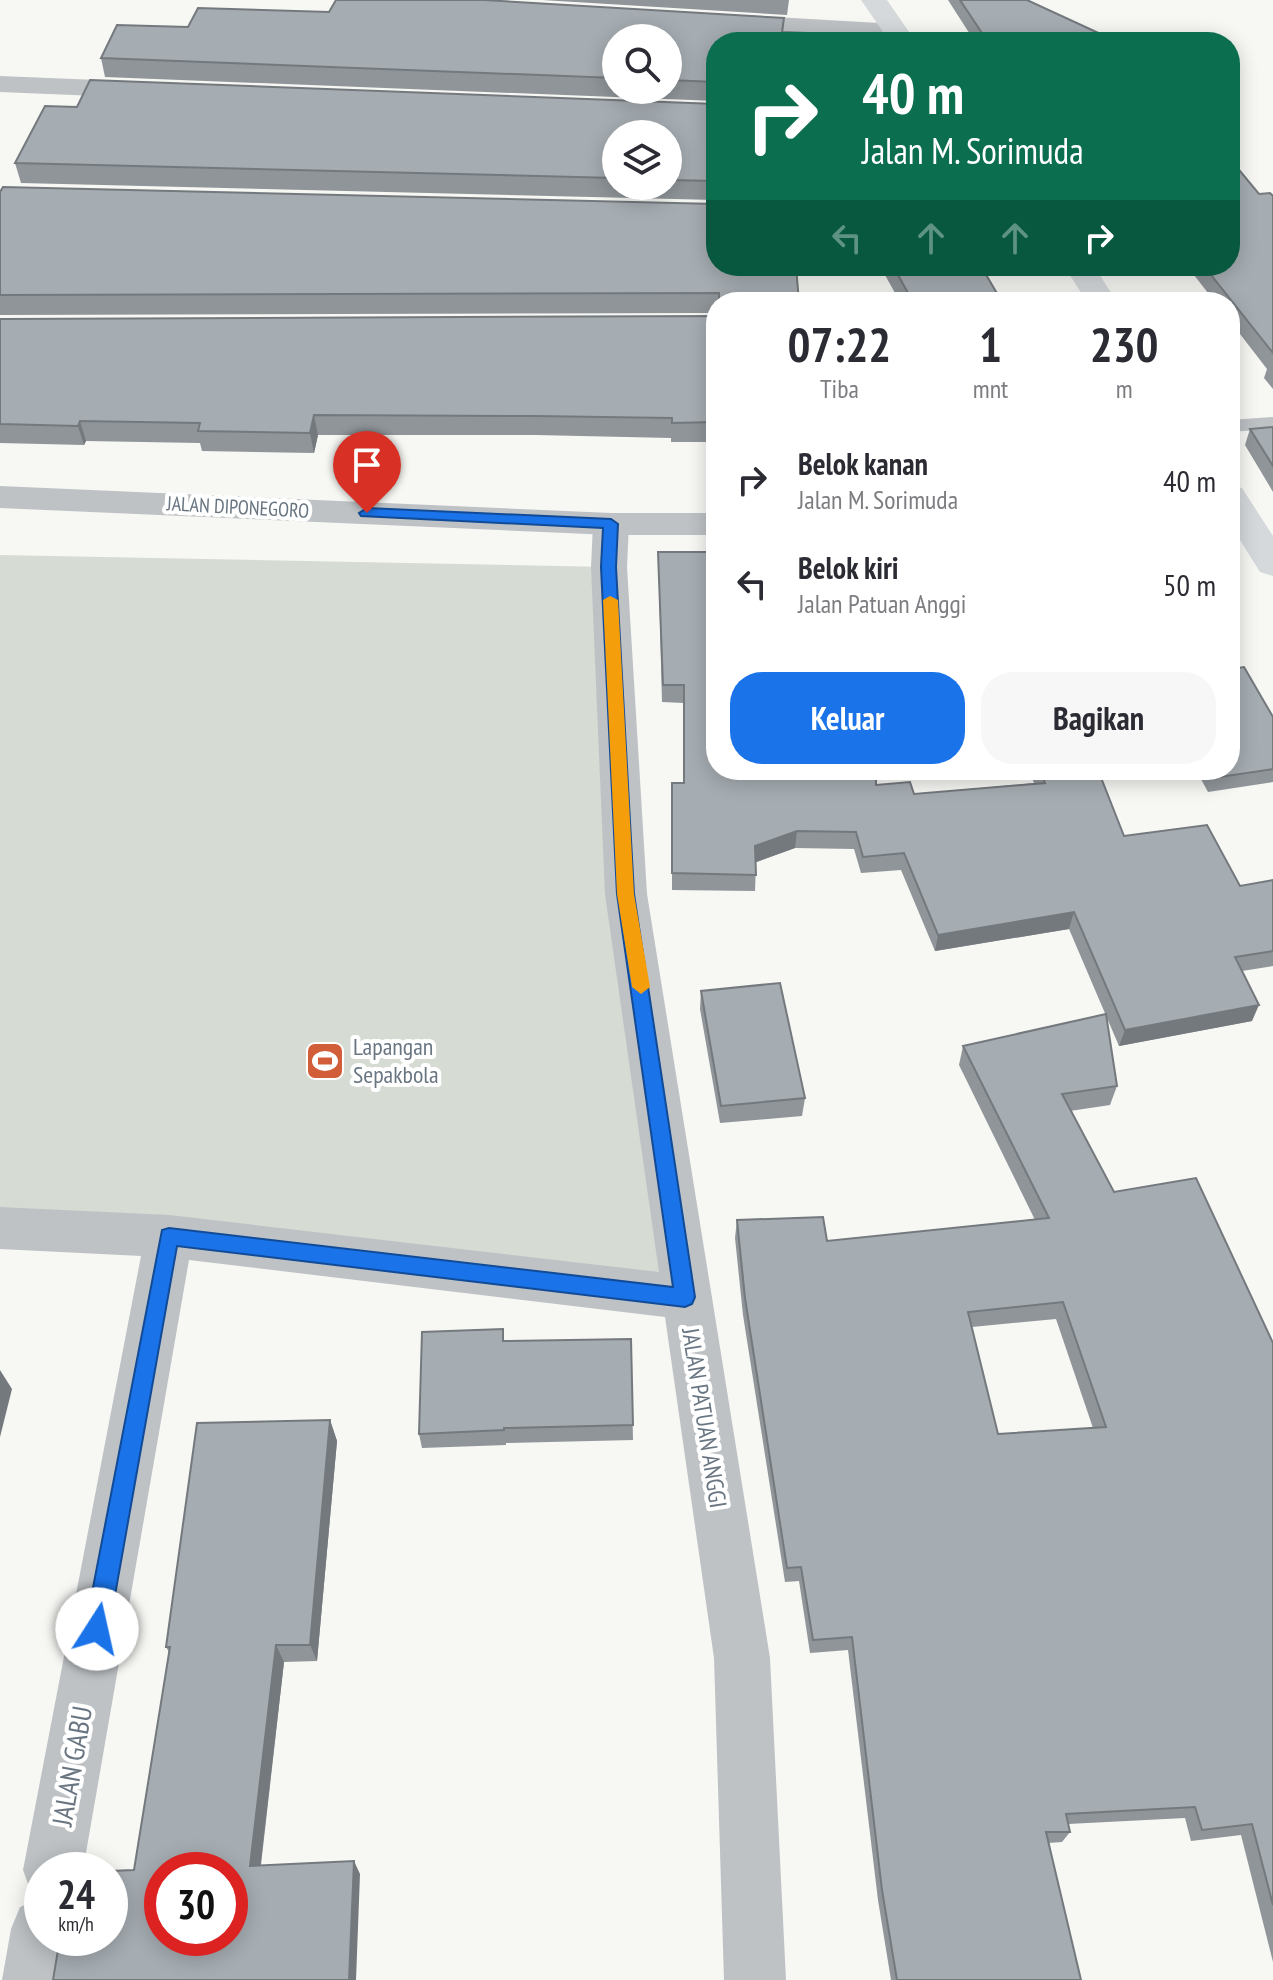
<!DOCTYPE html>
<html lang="id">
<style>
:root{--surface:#fff;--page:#f7f7f7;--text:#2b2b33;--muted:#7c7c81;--accent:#1a73e8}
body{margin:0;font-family:"PT Sans Narrow",sans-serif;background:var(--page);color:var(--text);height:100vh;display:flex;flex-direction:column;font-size:30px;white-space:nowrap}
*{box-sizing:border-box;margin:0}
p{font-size:26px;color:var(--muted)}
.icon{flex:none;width:44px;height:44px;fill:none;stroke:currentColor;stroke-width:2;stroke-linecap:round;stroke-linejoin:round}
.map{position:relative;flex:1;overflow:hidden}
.side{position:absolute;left:706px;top:292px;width:534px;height:488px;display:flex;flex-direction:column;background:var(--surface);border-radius:32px;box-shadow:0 4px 20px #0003}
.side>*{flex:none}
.banner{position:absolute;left:706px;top:32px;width:534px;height:244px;border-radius:32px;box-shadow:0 4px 20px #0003;background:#0b6e4f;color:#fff;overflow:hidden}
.buttons{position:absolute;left:602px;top:24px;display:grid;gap:16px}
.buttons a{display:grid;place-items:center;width:80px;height:80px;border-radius:50%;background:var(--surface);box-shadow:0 4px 20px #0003;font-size:40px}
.speed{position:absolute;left:24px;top:1852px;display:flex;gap:16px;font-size:40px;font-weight:700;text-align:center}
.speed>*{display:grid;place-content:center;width:104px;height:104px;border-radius:50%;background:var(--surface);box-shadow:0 4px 20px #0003;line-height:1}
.speed small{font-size:20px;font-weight:400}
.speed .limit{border:12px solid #d22;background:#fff;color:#111}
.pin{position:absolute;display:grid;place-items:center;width:68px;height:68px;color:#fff;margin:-82px -34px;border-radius:50% 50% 50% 0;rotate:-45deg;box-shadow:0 0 8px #0007}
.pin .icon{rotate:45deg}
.me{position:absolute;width:88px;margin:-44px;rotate:10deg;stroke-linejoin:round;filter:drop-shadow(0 0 6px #0008)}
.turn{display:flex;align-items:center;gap:28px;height:168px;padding:0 24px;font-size:36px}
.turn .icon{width:104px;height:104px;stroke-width:2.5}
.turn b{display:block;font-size:56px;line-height:68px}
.lanes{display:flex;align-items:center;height:76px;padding:0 24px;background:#0003;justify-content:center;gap:40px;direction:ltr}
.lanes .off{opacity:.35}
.eta{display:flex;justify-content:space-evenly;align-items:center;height:136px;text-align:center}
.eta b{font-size:48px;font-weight:700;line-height:56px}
.button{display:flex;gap:16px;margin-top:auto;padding:16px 24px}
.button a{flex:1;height:92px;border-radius:32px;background:var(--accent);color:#fff;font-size:32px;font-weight:700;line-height:92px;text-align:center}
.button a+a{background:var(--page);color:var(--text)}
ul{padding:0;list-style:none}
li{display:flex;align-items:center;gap:24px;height:104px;padding:0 24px}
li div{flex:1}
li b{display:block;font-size:30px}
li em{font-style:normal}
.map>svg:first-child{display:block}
</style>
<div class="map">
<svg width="1273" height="1980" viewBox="0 0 1273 1980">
<rect width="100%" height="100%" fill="#f7f7f4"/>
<path fill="#d6dbd4" d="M0,555L609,567L685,1297L0,1229Z"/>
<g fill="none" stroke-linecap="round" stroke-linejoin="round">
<path fill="#bec2c5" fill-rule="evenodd" d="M1273,417V429L1230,432V420Z"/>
<path fill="#bec2c5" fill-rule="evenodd" d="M723,14L896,24L905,27L909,32L905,37L896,40L714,27L710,22L714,17Z
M0,76L146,82L155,84L159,90L155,96L146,98L0,92Z
M611,513L623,516L629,524L627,567L647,894L770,1658L786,1980H724L714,1658L665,1317L189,1260L83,1870H42V1896L31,1892L23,1870L141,1256L0,1249V1207L169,1215L659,1272L605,894L591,567L593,524L599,516Z
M42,1898V1938H71L64,1980H2L11,1929L20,1907Z"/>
<path fill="#bec2c5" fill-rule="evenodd" d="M0,486L611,513H716V535H611L0,508Z"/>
<path fill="#d5d9dc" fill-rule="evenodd" d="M861,0H887L916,42H890Z
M1064,266H1094L1117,302H1087Z
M1230,485L1242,488L1273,536V576L1260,572L1230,524Z"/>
</g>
<path fill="#8f9599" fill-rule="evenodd" d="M542,0H789L787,15Z
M948,0H1027L1118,42H975Z
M329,12L784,18L783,32L716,42V101L105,77L101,58ZM616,38H668V90H616Z
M716,104V200L21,183L15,163L77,107ZM616,134H668V186H616Z
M0,192L799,302H716V313L0,315Z
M1259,194L1273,196V389L1264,378L1267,369L1230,321V302H1215L1187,266H1230Z
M880,266H981L1002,302H900Z
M716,316V442H671V438L536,435H318L314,453L202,451L200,443L86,441L84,445L0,443V319Z
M1273,427V492L1245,445L1250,429Z
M658,552L876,785L914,794L1034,783L1029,770H1098L1124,836L1240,886L1273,880V966L1242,971L1252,1021L1119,1046L1069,929L935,951L901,870L861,873L854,849L795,848L756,862L755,891L672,890V783H683L684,703L662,702Z
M1273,717V782L1208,792L1196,770H1230Z
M701,991L805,1098L802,1116L720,1123L700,1009Z
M963,1046L1117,1086L1110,1105L1070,1111L1114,1192L1273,1343V1962L1241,1835L1191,1841L1185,1818L1068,1824L1070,1832L1062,1842L1048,1843L1081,1980H891L878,1900L848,1650L810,1653L799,1581L785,1582L743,1315L735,1238L737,1220L827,1241L1035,1220L959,1065ZM1056,1319L1093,1428L998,1434L972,1327Z
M503,1329L504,1341L631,1339L633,1440L506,1443V1445L422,1448L419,1434Z
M330,1420L337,1441L317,1661L284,1662L261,1865L360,1874L134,1870L169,1652L166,1647Z"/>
<path fill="#74797d" d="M314,415L318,435L314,453L310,433Z
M80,421L86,441L84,445L78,426Z
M797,831L795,848L754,863L755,846Z
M1074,912L1069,929L935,951L938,935Z
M1259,1005L1252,1021L1119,1046L1125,1030Z
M0,1370L12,1389L0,1437Z
M330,1420L337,1441L317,1661L310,1645Z
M276,1645L284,1662L259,1878L250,1866Z
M354,1861L360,1874L356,1980H349Z"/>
<path fill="#a6adb2" stroke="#74797d" stroke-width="2" fill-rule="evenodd" d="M336,0H484L784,18L782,32L857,35V42H716V82L668,80V38H616V78L101,58L117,25L188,27L198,8L329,12Z
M960,0H1027L1118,42H988Z
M1137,38L1140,42H1123Z
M90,80L716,104V181L668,180V134H616V178L15,163L45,106L77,107Z
M1230,159L1259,194L1270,193L1273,196V353L1204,266H1230Z
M3,187L716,204V266H796L799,302H719V293L0,295V192Z
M893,266H981L1002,302H913Z
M716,316V422L672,423V418L535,416L314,415L310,433L198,431L200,423L80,421L78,426L0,424V319Z
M1273,427V466L1250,429Z
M658,552H716V770H876V785L910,782L914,794L1045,783L1040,770H1098L1124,836L1207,825L1240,886L1273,880V951L1235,957L1259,1005L1125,1030L1074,912L938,935L904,853L863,857L856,832L797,831L755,846L756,875L672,873V783H684V685H663Z
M1244,667L1273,717V769L1213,778L1209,770H1230V669Z
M780,983L805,1098L721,1106L701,991Z
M1106,1014L1117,1086L1062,1094L1114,1192L1196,1178L1273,1343V1905L1252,1824L1202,1830L1195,1807L1066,1814L1070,1832H1046L1081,1980H897L882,1890L852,1637L813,1640L801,1567L787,1568L745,1298L737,1220L823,1217L827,1241L1049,1218L963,1046ZM1063,1302L1106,1427L998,1434L968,1312Z
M503,1329V1341L631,1339L633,1425L504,1428V1430L419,1434L422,1332Z
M330,1420L310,1645H276L250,1866L354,1861L349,1980H53L60,1938H110V1871L134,1870L170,1647H166L197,1423ZM162,1870H230V1938H162Z"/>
<path fill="#1a73e8" stroke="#114b97" stroke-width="2" d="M367,508L611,519L618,524L616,567L634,894L695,1297L692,1304L685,1307L177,1246L109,1629L105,1637L97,1640L89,1637L85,1629L162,1230L169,1228L673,1287L617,894L601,567L603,528L361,516L359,513Z"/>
<path fill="#f59e0b" d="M610,596L618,600L634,894L650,987L641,994L632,987L617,894L603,600Z"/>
<defs>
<symbol id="stadium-square" viewBox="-11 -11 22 22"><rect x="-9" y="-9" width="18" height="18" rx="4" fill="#d25e39" stroke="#fff"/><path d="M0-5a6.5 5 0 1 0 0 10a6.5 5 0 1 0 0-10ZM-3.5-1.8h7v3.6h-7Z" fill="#fff"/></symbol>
</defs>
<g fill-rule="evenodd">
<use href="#stadium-square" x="303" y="1039" width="44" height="44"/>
</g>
<g text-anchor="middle" stroke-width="8" stroke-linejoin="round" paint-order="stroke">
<g font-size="20" fill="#697682" stroke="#fff">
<text transform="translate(238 507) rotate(3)" y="7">JALAN DIPONEGORO</text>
</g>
<g font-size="24" fill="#697682" stroke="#fff" text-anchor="start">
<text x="353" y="1055">Lapangan<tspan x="353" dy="28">Sepakbola</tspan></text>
</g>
<g font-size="24" fill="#697682" stroke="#fff">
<text transform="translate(704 1418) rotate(81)" y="8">JALAN PATUAN ANGGI</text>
</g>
<g font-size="28" fill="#697682" stroke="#fff">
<text transform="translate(72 1766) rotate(-80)" y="10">JALAN GABU</text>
</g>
</g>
</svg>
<div class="buttons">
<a><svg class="icon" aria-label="search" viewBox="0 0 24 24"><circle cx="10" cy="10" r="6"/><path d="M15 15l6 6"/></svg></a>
<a><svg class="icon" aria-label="layers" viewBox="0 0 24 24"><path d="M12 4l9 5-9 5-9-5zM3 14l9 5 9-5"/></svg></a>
</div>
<div class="speed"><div>24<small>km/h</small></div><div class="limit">30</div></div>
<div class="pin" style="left:367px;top:513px;background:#d93025"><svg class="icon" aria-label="arrive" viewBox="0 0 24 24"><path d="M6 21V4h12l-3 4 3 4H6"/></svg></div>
<svg class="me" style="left:97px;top:1629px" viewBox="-20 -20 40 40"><circle r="19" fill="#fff"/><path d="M0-13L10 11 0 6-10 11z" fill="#1a73e8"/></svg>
<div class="banner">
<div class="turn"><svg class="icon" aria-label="right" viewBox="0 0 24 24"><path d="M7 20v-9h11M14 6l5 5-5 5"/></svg><div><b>40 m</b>Jalan M. Sorimuda</div></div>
<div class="lanes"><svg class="icon off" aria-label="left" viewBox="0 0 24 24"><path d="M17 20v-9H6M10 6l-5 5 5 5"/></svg><svg class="icon off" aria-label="ahead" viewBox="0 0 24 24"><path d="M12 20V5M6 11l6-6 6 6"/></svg><svg class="icon off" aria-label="ahead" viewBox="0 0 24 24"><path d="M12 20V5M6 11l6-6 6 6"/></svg><svg class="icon" aria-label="right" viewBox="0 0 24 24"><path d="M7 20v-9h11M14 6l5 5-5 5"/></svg></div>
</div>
<section class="side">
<div class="eta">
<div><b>07:22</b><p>Tiba</p></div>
<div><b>1</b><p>mnt</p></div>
<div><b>230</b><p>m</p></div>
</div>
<ul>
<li><svg class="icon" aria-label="right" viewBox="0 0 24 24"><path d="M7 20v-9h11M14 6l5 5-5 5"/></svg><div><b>Belok kanan</b><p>Jalan M. Sorimuda</p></div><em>40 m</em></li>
<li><svg class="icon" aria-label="left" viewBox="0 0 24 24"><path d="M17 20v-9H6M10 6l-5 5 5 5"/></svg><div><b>Belok kiri</b><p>Jalan Patuan Anggi</p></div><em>50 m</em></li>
</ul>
<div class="button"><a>Keluar</a><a>Bagikan</a></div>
</section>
</div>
